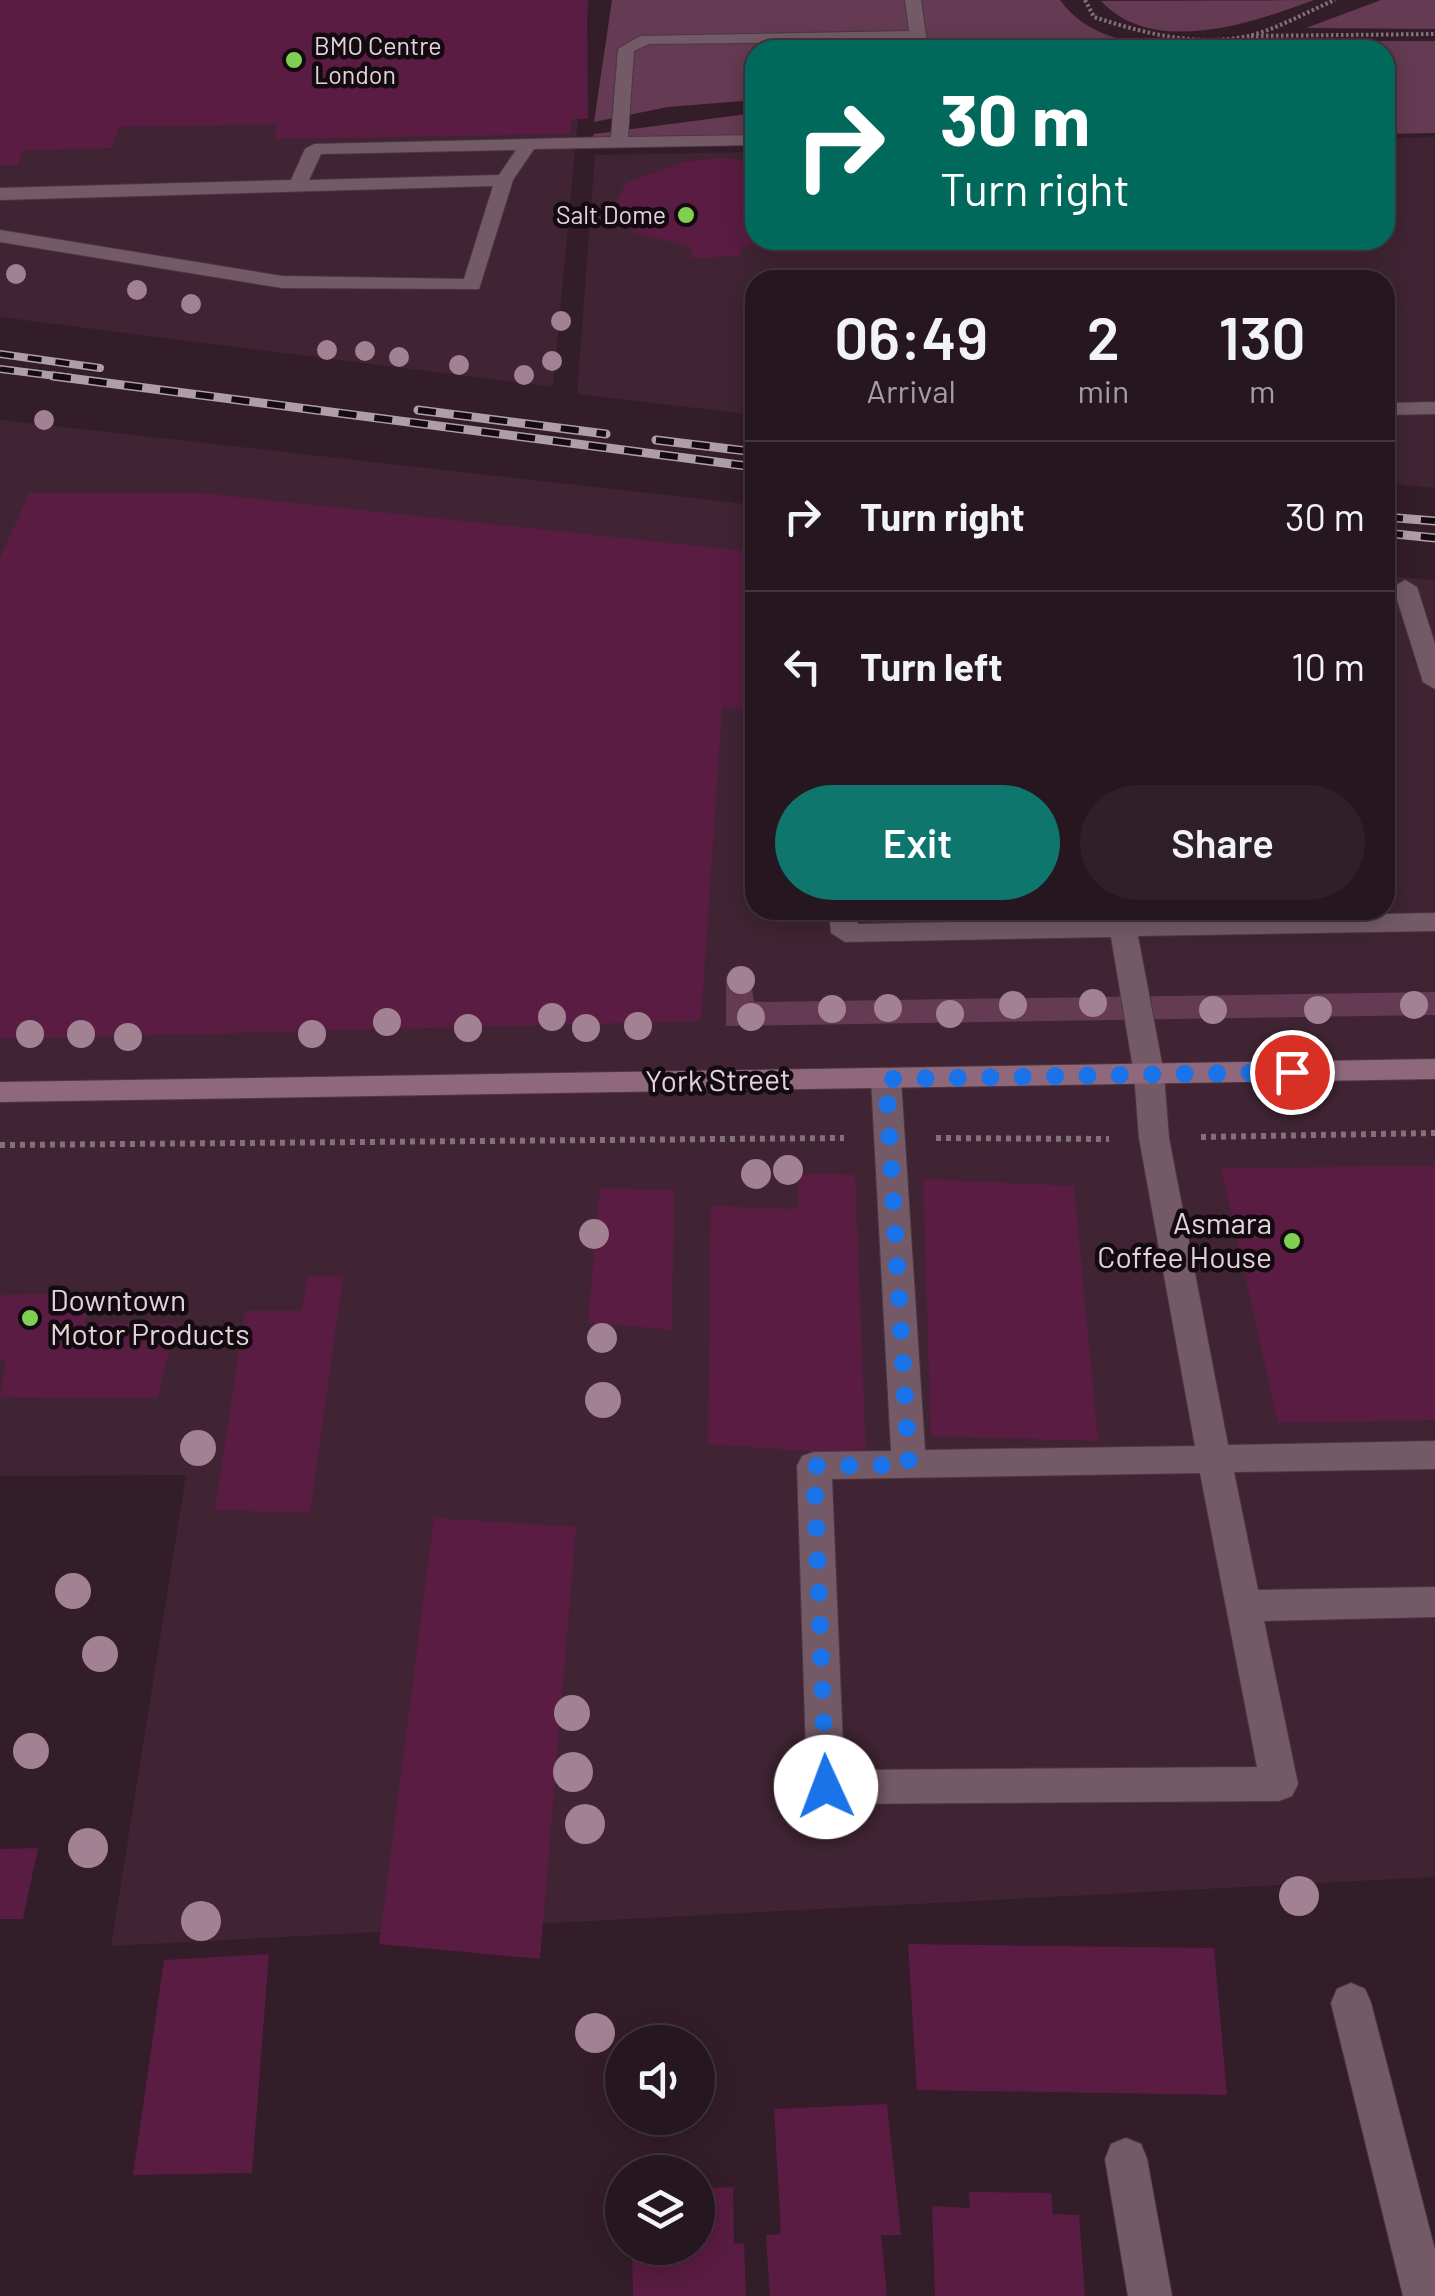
<!DOCTYPE html>
<style>
:root{--surface:#26161f;--page:#2e1f28;--text:#f1f3f6;--muted:#a49fa4;--line:#42353d;--accent:#0f766e}
body{margin:0;font-family:Barlow,sans-serif;background:var(--page);color:var(--text);height:100vh;display:flex;flex-direction:column;font-size:38px;white-space:nowrap}
*{box-sizing:border-box;margin:0}
p{font-size:32px;color:var(--muted)}
.icon{flex:none;width:55px;height:55px;fill:none;stroke:currentColor;stroke-width:2;stroke-linecap:round;stroke-linejoin:round}
.map{position:relative;flex:1;overflow:hidden}
.details{position:absolute;left:745px;top:270px;width:650px;height:650px;display:flex;flex-direction:column;background:var(--surface);border-radius:30px;box-shadow:0 5px 25px #0003,0 0 0 2px var(--line)}
.details>*{flex:none}
.guide{position:absolute;left:745px;top:40px;width:650px;height:210px;border-radius:30px;box-shadow:0 5px 25px #0003,0 0 0 2px var(--line);background:#00695c;color:#fff;overflow:hidden}
.tools{position:absolute;left:605px;top:2025px;display:grid;gap:20px}
.tools a{display:grid;place-items:center;width:110px;height:110px;border-radius:50%;background:var(--surface);box-shadow:0 5px 25px #0003,0 0 0 2px var(--line);font-size:50px}
.pin{position:absolute;display:grid;place-items:center;width:85px;height:85px;color:#fff;margin:-42px;border:5px solid #fff;border-radius:50%;box-shadow:0 2px 10px #0007}
.me{position:absolute;width:110px;margin:-55px;rotate:358deg;stroke-linejoin:round;filter:drop-shadow(0 0 8px #0008)}
.turn{display:flex;align-items:center;gap:35px;height:210px;padding:0 30px;font-size:45px}
.turn .icon{width:130px;height:130px;stroke-width:2.5}
.turn b{display:block;font-size:70px;line-height:85px}
.eta{display:flex;justify-content:space-evenly;align-items:center;height:170px;text-align:center}
.eta b{font-size:60px;font-weight:600;line-height:70px}
.button{display:flex;gap:20px;margin-top:auto;padding:20px 30px}
.button a{flex:1;height:115px;border-radius:60px;background:var(--accent);color:#fff;font-size:40px;font-weight:600;line-height:115px;text-align:center}
.button a+a{background:var(--page);color:var(--text)}
ul{padding:0;list-style:none}
li{display:flex;align-items:center;gap:30px;height:150px;padding:0 30px;border-top:2px solid var(--line)}
li div{flex:1}
li b{display:block;font-size:38px}
li em{font-style:normal}
.map>svg:first-child{display:block}
</style>
<div class="map">
<svg width="1435" height="2296" viewBox="0 0 1435 2296">
<rect width="100%" height="100%" fill="#331d29"/>
<path fill="#402433" d="M0,0H589L553,387L0,317Z
M1435,137V488L1385,483V280H755V415L577,394L595,155L755,152V240H1385V138Z
M0,420L755,505V910H1385V576L1435,580V1877L111,1946L186,1475L0,1476Z"/>
<path fill="#643b52" d="M612,0H1060C1099,55 1181,46 1240,43L1213,50H755V100L668,107L594,122Z
M1314,0C1254,22 1154,58 1101,1Z
M1381,0H1435V29L1306,28Z
M1336,41H1435V133L1385,134V50H1275Z
M755,113V145L589,148L594,134Z
M749,969L754,1002L1435,992V1015L726,1026V977Z"/>
<path fill="#5a1c42" d="M0,0H587L588,119H571V134L274,139L277,124L119,127L112,148L23,150L18,165H0Z
M723,158L755,163V240H787L741,247L739,256L692,258L691,247L635,233L613,207L626,183L683,162Z
M29,493H201L755,552V710L722,708L701,1021L0,1039V558Z
M1435,1166V1420L1278,1423L1221,1168Z
M799,1174L855,1175L866,1455L708,1444L711,1206L798,1209Z
M923,1179L1074,1186L1098,1441L931,1436Z
M600,1188L674,1190L672,1330L588,1322Z
M308,1276L343,1277L310,1513L215,1510L245,1311H301Z
M91,1294L85,1324L176,1323L157,1398L0,1397L6,1359L0,1360V1295Z
M434,1518L576,1527L540,1959L379,1944Z
M38,1848L23,1919H0V1849Z
M908,1944L1214,1948L1227,2095L917,2090Z
M269,1954L252,2173L133,2175L164,1960Z
M887,2104L901,2235H881L887,2296H770L766,2235L781,2234L774,2109Z
M733,2187L734,2244L744,2243L746,2296H633L632,2248H698V2189Z
M969,2192L1051,2193L1053,2214L1079,2215L1085,2296H935L932,2206L970,2208Z"/>
<g fill="none" stroke-linecap="round" stroke-linejoin="round">
<defs>
<path id="lane" d="M905,0H921L928,50H912L910,41L649,44L634,51L628,137L755,135V145L534,149L513,180L479,289L282,288L0,242V230L282,276L464,279L493,186L0,200V188L291,180L305,149L314,144L611,137L618,49L640,36L909,31ZM516,150L499,175L309,180L321,154Z
M1435,402V414L1385,415V403Z
M1405,580L1417,587L1435,644V689L1423,682L1393,587Z
M829,910H857L858,924L1108,919L1106,910H1134L1135,919L1435,913V931L1138,936L1164,1074L1169,1138L1228,1445L1435,1441V1469L1234,1472L1258,1590L1435,1587V1617L1264,1621L1298,1784L1292,1796L1279,1801L826,1804L813,1799L807,1787L797,1466L802,1456L814,1452L891,1451L871,1079L876,1072L886,1069L901,1079L925,1450L1195,1446L1139,1138L1134,1074L1111,937L845,942L831,933ZM1200,1473L1257,1767L844,1770L832,1479Z
M1351,1983L1365,1989L1371,2003L1435,2250V2296H1403L1331,2003L1337,1989Z
M1126,2138L1141,2144L1147,2159L1172,2296H1128L1105,2159L1111,2144Z"/>
<path id="secondary" d="M1435,1059V1079L0,1102V1082Z"/>
</defs>
<use href="#lane" stroke="#4a3842" stroke-width="2"/>
<use href="#secondary" stroke="#4a3842" stroke-width="2"/>
<path stroke="#83707a" stroke-width="4" stroke-dasharray="2.5 2.5" stroke-linecap="butt" d="M1085,0L1094,17C1143,33 1196,47 1248,36C1278,29 1306,12 1335,0
M1251,36L1435,34"/>
<path stroke="#83707a" stroke-width="6" stroke-dasharray="5 5" stroke-linecap="butt" d="M1201,1137L1435,1133
M936,1138L1109,1139
M0,1145L844,1138"/>
<use href="#lane" fill="#745a67" fill-rule="evenodd"/>
<use href="#secondary" fill="#8f687c" fill-rule="evenodd"/>
<defs>
<path id="rail-far1" d="M0,354L100,368
M0,369L72,378"/>
<path id="rail" d="M53,376L755,467
M418,410L606,434
M656,440L755,452
M1385,517L1435,521
M1385,533L1435,538"/>
</defs>
<use href="#rail-far1" stroke="#af9ea7" stroke-width="8"/>
<use href="#rail" stroke="#af9ea7" stroke-width="9"/>
<use href="#rail-far1" stroke="#140b10" stroke-width="5" stroke-dasharray="14" stroke-linecap="butt"/>
<use href="#rail" stroke="#140b10" stroke-width="6" stroke-dasharray="18" stroke-linecap="butt"/>
</g>
<g fill="#a28192">
<circle cx="16" cy="274" r="10"/>
<circle cx="137" cy="290" r="10"/>
<circle cx="191" cy="304" r="10"/>
<circle cx="561" cy="321" r="10"/>
<circle cx="327" cy="350" r="10"/>
<circle cx="365" cy="351" r="10"/>
<circle cx="399" cy="357" r="10"/>
<circle cx="552" cy="361" r="10"/>
<circle cx="459" cy="365" r="10"/>
<circle cx="524" cy="375" r="10"/>
<circle cx="44" cy="420" r="10"/>
<circle cx="741" cy="980" r="14"/>
<circle cx="1093" cy="1003" r="14"/>
<circle cx="1013" cy="1005" r="14"/>
<circle cx="1414" cy="1005" r="14"/>
<circle cx="888" cy="1008" r="14"/>
<circle cx="832" cy="1009" r="14"/>
<circle cx="1213" cy="1010" r="14"/>
<circle cx="1318" cy="1010" r="14"/>
<circle cx="950" cy="1014" r="14"/>
<circle cx="552" cy="1017" r="14"/>
<circle cx="751" cy="1017" r="14"/>
<circle cx="387" cy="1022" r="14"/>
<circle cx="638" cy="1026" r="14"/>
<circle cx="468" cy="1028" r="14"/>
<circle cx="586" cy="1028" r="14"/>
<circle cx="30" cy="1034" r="14"/>
<circle cx="81" cy="1034" r="14"/>
<circle cx="312" cy="1034" r="14"/>
<circle cx="128" cy="1037" r="14"/>
<circle cx="788" cy="1170" r="15"/>
<circle cx="756" cy="1174" r="15"/>
<circle cx="594" cy="1234" r="15"/>
<circle cx="602" cy="1338" r="15"/>
<circle cx="603" cy="1400" r="18"/>
<circle cx="198" cy="1448" r="18"/>
<circle cx="73" cy="1591" r="18"/>
<circle cx="100" cy="1654" r="18"/>
<circle cx="572" cy="1713" r="18"/>
<circle cx="31" cy="1751" r="18"/>
<circle cx="573" cy="1772" r="20"/>
<circle cx="585" cy="1824" r="20"/>
<circle cx="88" cy="1848" r="20"/>
<circle cx="1299" cy="1896" r="20"/>
<circle cx="201" cy="1921" r="20"/>
<circle cx="595" cy="2033" r="20"/>
</g>
<g fill="none" stroke-linecap="round" stroke-linejoin="round">
<path stroke="#1a73e8" stroke-width="18" stroke-dasharray="0 32.4" d="M826,1787L814,1466L909,1465L886,1079L1292,1072"/>
</g>
<g fill="#7fd052" stroke="#140b10" stroke-width="4">
<circle cx="294" cy="60" r="10"/>
<circle cx="686" cy="215" r="10"/>
<circle cx="1292" cy="1241" r="10"/>
<circle cx="30" cy="1318" r="10"/>
</g>
<g text-anchor="middle" stroke-width="9" stroke-linejoin="round" paint-order="stroke">
<g font-size="25" fill="#e3d4db" stroke="#140b10" text-anchor="start">
<text x="314" y="55">BMO Centre<tspan x="314" dy="29">London</tspan></text>
<text x="666" y="224" text-anchor="end">Salt Dome</text>
</g>
<g font-size="30" fill="#e3d4db" stroke="#140b10">
<text transform="translate(718 1081) rotate(-1)" y="10">York Street</text>
</g>
<g font-size="30" fill="#e3d4db" stroke="#140b10" text-anchor="end">
<text x="1272" y="1234">Asmara<tspan x="1272" dy="34">Coffee House</tspan></text>
<text x="50" y="1311" text-anchor="start">Downtown<tspan x="50" dy="34">Motor Products</tspan></text>
</g>
</g>
</svg>
<div class="tools">
<a><svg class="icon" aria-label="sound" viewBox="0 0 24 24"><path d="M4 9h4l5-4v14l-5-4H4zM17 9q2 3 0 6"/></svg></a>
<a><svg class="icon" aria-label="layers" viewBox="0 0 24 24"><path d="M12 4l9 5-9 5-9-5zM3 14l9 5 9-5"/></svg></a>
</div>
<div class="pin" style="left:1292px;top:1072px;background:#d93025"><svg class="icon" aria-label="arrive" viewBox="0 0 24 24"><path d="M6 21V4h12l-3 4 3 4H6"/></svg></div>
<svg class="me" style="left:826px;top:1787px" viewBox="-20 -20 40 40"><circle r="19" fill="#fff"/><path d="M0-13L10 11 0 6-10 11z" fill="#1a73e8"/></svg>
<div class="guide">
<div class="turn"><svg class="icon" aria-label="right" viewBox="0 0 24 24"><path d="M7 20v-9h11M14 6l5 5-5 5"/></svg><div><b>30 m</b>Turn right</div></div>
</div>
<section class="details">
<div class="eta">
<div><b>06:49</b><p>Arrival</p></div>
<div><b>2</b><p>min</p></div>
<div><b>130</b><p>m</p></div>
</div>
<ul>
<li><svg class="icon" aria-label="right" viewBox="0 0 24 24"><path d="M7 20v-9h11M14 6l5 5-5 5"/></svg><div><b>Turn right</b></div><em>30 m</em></li>
<li><svg class="icon" aria-label="left" viewBox="0 0 24 24"><path d="M17 20v-9H6M10 6l-5 5 5 5"/></svg><div><b>Turn left</b></div><em>10 m</em></li>
</ul>
<div class="button"><a>Exit</a><a>Share</a></div>
</section>
</div>
